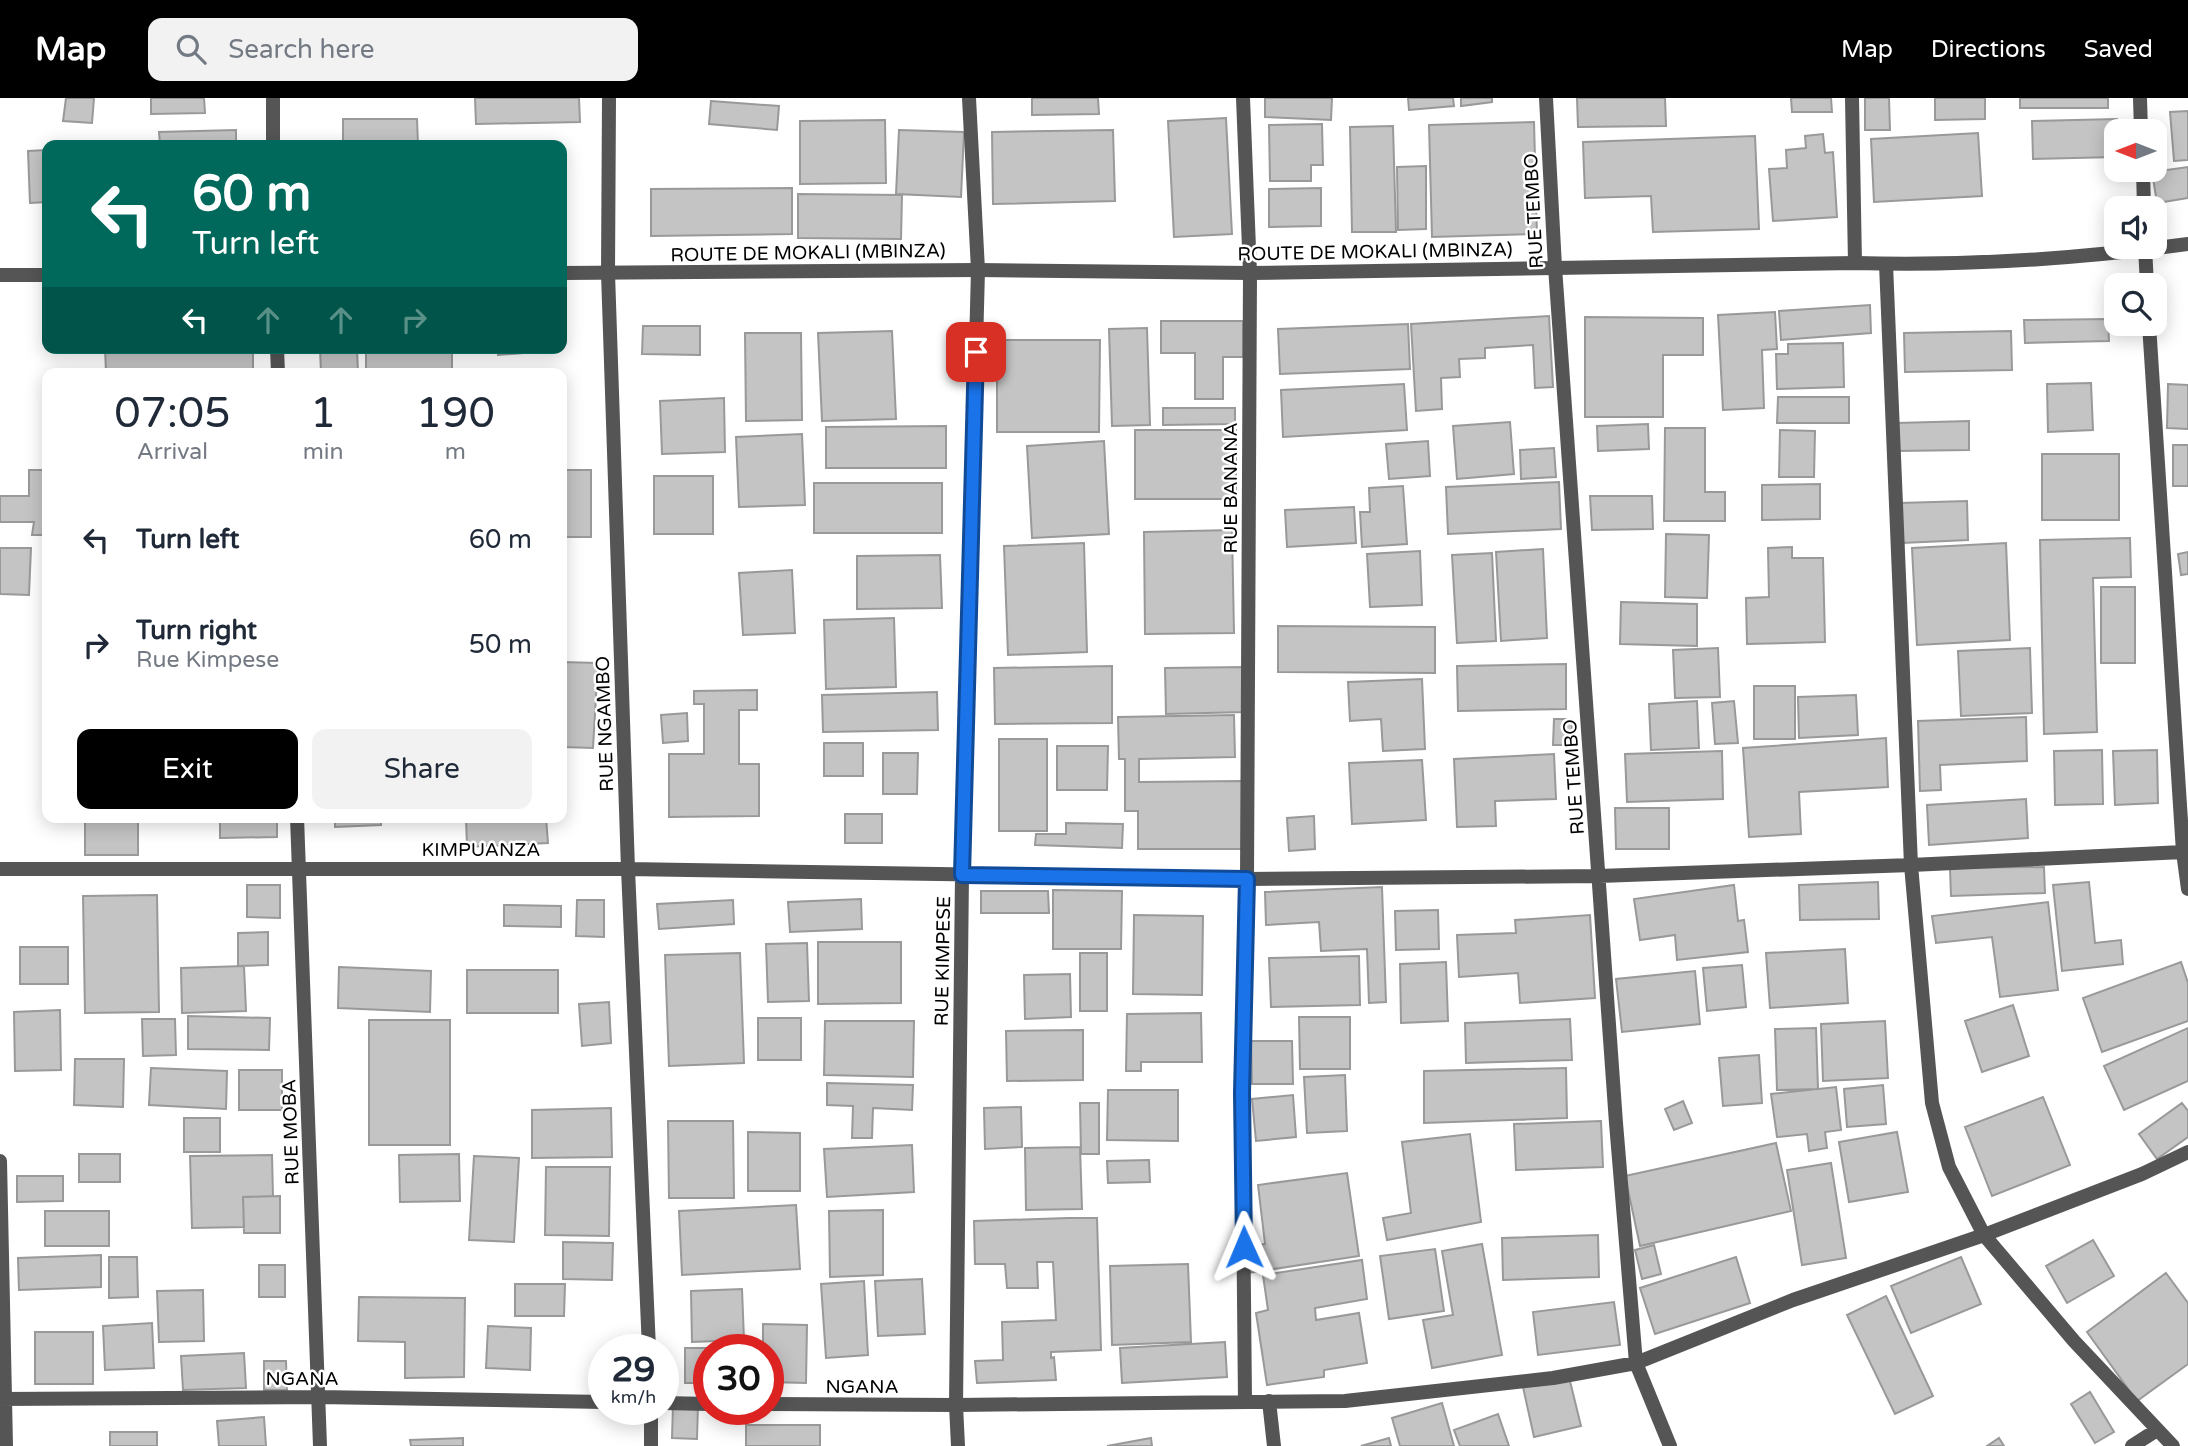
<!DOCTYPE html>
<style>
:root{--surface:#fff;--page:#f2f2f3;--text:#1f2937;--muted:#747a83;--accent:#000}
body{margin:0;font-family:"Varela Round",sans-serif;background:var(--page);color:var(--text);height:100vh;display:flex;flex-direction:column;font-size:26px;white-space:nowrap}
*{box-sizing:border-box;margin:0}
p{font-size:23px;color:var(--muted)}
.icon{flex:none;width:38px;height:38px;fill:none;stroke:currentColor;stroke-width:2;stroke-linecap:round;stroke-linejoin:round}
.map{position:relative;flex:1;overflow:hidden}
.panel{position:absolute;left:42px;top:270px;width:525px;height:455px;display:flex;flex-direction:column;background:var(--surface);border-radius:14px;box-shadow:0 4px 18px #0003}
.panel>*{flex:none}
.hud{position:absolute;left:42px;top:42px;width:525px;height:214px;border-radius:14px;box-shadow:0 4px 18px #0003;background:#00695c;color:#fff;overflow:hidden}
.needle{width:46px;rotate:270deg}
.buttons{position:absolute;left:2104px;top:21px;display:grid;gap:14px}
.buttons a{display:grid;place-items:center;width:63px;height:63px;border-radius:14px;background:var(--surface);box-shadow:0 4px 18px #0003;font-size:35px}
.speed{position:absolute;left:588px;top:1236px;display:flex;gap:14px;font-size:35px;font-weight:700;text-align:center}
.speed>*{display:grid;place-content:center;width:91px;height:91px;border-radius:50%;background:var(--surface);box-shadow:0 4px 18px #0003;line-height:1}
.speed small{font-size:18px;font-weight:400}
.speed .limit{border:10px solid #d22;background:#fff;color:#111}
.pin{position:absolute;display:grid;place-items:center;width:60px;height:60px;color:#fff;margin:-30px;border-radius:14px;box-shadow:0 4px 10px #0006}
.me{position:absolute;width:77px;margin:-38px;rotate:359deg;stroke-linejoin:round;filter:drop-shadow(0 0 5px #0008)}
.turn{display:flex;align-items:center;gap:24px;height:147px;padding:0 35px;font-size:32px}
.turn .icon{width:91px;height:91px;stroke-width:2.5}
.turn b{display:block;font-size:49px;line-height:60px}
.lanes{display:flex;align-items:center;height:66px;padding:0 35px;background:#0003;justify-content:center;gap:35px;direction:ltr}
.lanes .off{opacity:.35}
.eta{display:flex;justify-content:space-evenly;align-items:center;height:119px;text-align:center}
.eta b{font-size:42px;font-weight:600;line-height:49px}
.button{display:flex;gap:14px;margin-top:auto;padding:14px 35px}
.button a{flex:1;height:80px;border-radius:14px;background:var(--accent);color:#fff;font-size:28px;font-weight:600;line-height:80px;text-align:center}
.button a+a{background:var(--page);color:var(--text)}
ul{padding:0;list-style:none}
li{display:flex;align-items:center;gap:21px;height:105px;padding:0 35px}
li div{flex:1}
li b{display:block;font-size:26px}
li em{font-style:normal}
header{display:flex;align-items:center;gap:42px;box-sizing:border-box;height:98px;padding:0 35px;background:var(--accent);color:#fff}
header strong{font-size:33px}
nav{display:flex;gap:38px;margin-inline-start:auto;font-size:24px}
.search{width:490px;height:63px;background:var(--page);display:flex;align-items:center;gap:18px;box-sizing:border-box;padding:0 24px;border-radius:14px;color:var(--muted);font-size:26px}
.map>svg:first-child{display:block}
</style>
<header>
<strong>Map</strong>
<div class="search"><svg class="icon" aria-label="search" viewBox="0 0 24 24"><circle cx="10" cy="10" r="6"/><path d="M15 15l6 6"/></svg>Search here</div>
<nav><a>Map</a><a>Directions</a><a>Saved</a></nav>
</header>
<div class="map">
<svg width="2188" height="1348" viewBox="0 0 2188 1348">
<rect width="100%" height="100%" fill="#fff"/>
<path fill="#c4c4c4" stroke="#999" stroke-width="2" d="M66,0H94L92,25L63,23Z
M151,0H204L205,15L151,16Z
M475,0H579L580,24L476,26Z
M1032,0H1098L1099,16L1032,17Z
M1265,0H1332L1331,22L1265,19Z
M1408,0H1453L1454,8L1409,12Z
M1461,0H1492V4L1461,8Z
M1577,0H1665L1666,28L1578,29Z
M1791,0H1831L1832,14H1792Z
M1865,0H1889L1890,32H1865Z
M1935,0H1985V21L1935,22Z
M2020,0H2108V10H2020Z
M711,3L779,8L777,32L709,26Z
M2188,13V62L2174,63L2170,14Z
M1226,20L1232,136L1174,139L1168,23Z
M343,21H417L418,47H343Z
M2117,21L2116,59L2033,61L2032,23Z
M885,22L886,85L800,86V23Z
M1534,24L1537,136L1432,139L1429,27Z
M1322,26L1323,67H1311V83H1270L1269,27Z
M1393,28L1396,134H1352L1350,29Z
M236,32V47H160L159,34Z
M899,32L964,34L961,99L896,96Z
M1113,32L1115,103L993,106L992,34Z
M1978,35L1982,98L1874,104L1871,41Z
M1823,36L1825,55L1833,54L1837,119L1773,123L1769,71L1787,70L1786,52L1806,50L1805,38Z
M1755,38L1759,131L1653,134L1651,98L1585,100L1583,44Z
M47,52V104L30,105L28,53Z
M1426,68V131L1398,132L1397,69Z
M2188,69V100L2157,105L2152,74Z
M792,90V136L651,138V91Z
M1321,90V128L1269,129V91Z
M798,96L902,97L901,141L798,140Z
M1870,207L1871,235L1781,242L1779,213Z
M1775,214L1777,251L1762,252L1764,310L1723,312L1718,217Z
M1549,218L1553,289L1535,290L1533,247L1485,250V260L1459,261L1460,279L1441,280L1442,311L1416,313L1411,226Z
M1585,219L1703,220V257H1663V319H1585Z
M2108,221L2109,243L2025,245L2024,222Z
M1161,223H1243V259H1223V301H1195V255H1161Z
M1408,226L1410,271L1280,276L1278,231Z
M643,228H700V257L642,256Z
M1147,230L1150,327L1112,328L1109,231Z
M892,233L896,321L822,323L818,235Z
M2011,233L2012,272L1905,274L1904,235Z
M745,235H801L802,322L746,323Z
M997,242H1100L1099,334H997Z
M1843,245L1844,289L1777,291L1776,256H1788V246Z
M105,250H253V275H106Z
M320,250H357L358,275H321Z
M366,250H452V275H366Z
M498,250H523V255L498,257Z
M2091,285L2093,332L2048,334L2047,286Z
M1404,286L1407,332L1283,339L1281,292Z
M2168,286L2188,287V331L2167,330Z
M1778,299H1849V325H1777Z
M724,300L725,354L662,356L660,303Z
M1163,310H1235V326L1163,327Z
M1969,323V352L1897,353V325Z
M1510,324L1514,376L1457,381L1453,328Z
M1648,326L1649,351L1598,353L1597,328Z
M946,328V370H826V329Z
M1665,330H1705V394H1725V423H1664Z
M1135,332H1236V401H1135Z
M1780,332L1815,333L1814,379H1779Z
M802,336L805,407L739,409L736,339Z
M1104,343L1109,436L1032,440L1027,348Z
M1428,343L1430,378L1389,381L1386,346Z
M2173,347H2188V388H2173Z
M1554,350L1556,379L1521,381L1520,352Z
M2042,356H2119V422H2042Z
M29,372H47V437H32L34,424H0V398H29Z
M562,372H591V439H562Z
M654,378H713V436H654Z
M1559,384L1561,431L1448,436L1446,389Z
M814,385H942V435H814Z
M1820,386V421L1762,422V387Z
M1403,388L1407,446L1362,449L1360,414H1370L1369,390Z
M1590,398H1652L1653,431L1592,432Z
M1967,403L1968,442L1902,445L1900,405Z
M1354,409L1356,445L1287,449L1285,412Z
M1232,432L1234,535L1145,536L1144,434Z
M1666,436L1709,437L1707,500L1665,499Z
M2130,440L2131,479L2093,480L2097,634L2044,636L2040,442Z
M1084,445L1087,554L1008,557L1004,448Z
M2006,445L2010,542L1917,547L1912,450Z
M1792,449V460H1823L1825,544L1747,546L1746,500L1769,499L1768,450Z
M0,450H31L29,497L0,496Z
M1543,451L1547,540L1501,543L1496,454Z
M1420,453L1422,507L1370,509L1367,456Z
M2188,454V476L2181,477L2178,456Z
M1492,455L1496,543L1457,545L1452,457Z
M940,457L942,510L857,511V458Z
M792,472L795,535L743,537L739,475Z
M2101,489H2135V565H2101Z
M1621,504L1697,506V548L1620,546Z
M894,520L896,589L826,591L824,522Z
M1278,528L1435,529V575L1278,574Z
M1718,550L1720,599L1675,600L1673,552Z
M2030,550L2032,615L1961,618L1958,553Z
M562,564L598,565L593,650L562,649Z
M1566,566V611L1458,613L1457,568Z
M1112,568V625L995,626L994,570Z
M1245,569L1246,614L1166,616L1165,570Z
M1422,581L1425,651L1383,653L1381,621L1350,623L1348,584Z
M1754,588H1795V641H1754Z
M757,592V612H739V666H759V718L669,719V656H704V606H694V593Z
M937,594L938,632L823,634L822,597Z
M1856,597L1858,637L1799,640L1798,599Z
M1697,603L1699,650L1651,652L1649,606Z
M1734,603L1738,645L1715,646L1712,605Z
M687,615L688,643L663,645L661,617Z
M1234,617L1235,659L1139,661V684L1242,683L1243,751H1138V713H1125V661H1119L1118,619Z
M2026,619L2027,663L1940,667L1941,692L1920,693L1918,623Z
M1554,621H1572V647H1553Z
M1886,640L1888,689L1799,694L1801,736L1749,739L1743,650Z
M999,641H1047V733H999Z
M824,645H863V678H824Z
M1057,648H1108L1107,692H1057Z
M2102,652L2103,706L2055,707L2054,653Z
M2157,652L2158,705L2115,707L2113,653Z
M1722,653L1723,701L1627,704L1625,656Z
M883,655H918L917,696H883Z
M1554,656L1556,701L1495,703L1496,728L1457,729L1454,661Z
M1422,662L1426,722L1352,726L1349,665Z
M2026,701L2028,740L1929,747L1927,707Z
M1615,710H1669V751H1616Z
M845,716H882V745H845Z
M1314,718L1315,751L1289,753L1287,720Z
M85,719H138V757H85Z
M220,719H277V739L220,740Z
M335,719H381V727L335,729Z
M546,719L548,745L467,749L466,720Z
M1066,725L1123,726L1122,750L1035,747L1036,736H1066Z
M2044,769L2045,795L1951,798L1950,770Z
M1878,784L1879,821L1800,822L1799,787Z
M2089,784L2095,845L2121,842L2123,866L2062,873L2053,787Z
M247,787H280V820L247,819Z
M1734,787L1738,823L1744,822L1748,854L1677,862L1675,837L1640,842L1634,801Z
M1382,789L1386,904L1369,905L1367,851L1321,853L1319,824L1266,827L1265,794Z
M1053,792L1122,793L1121,851H1053Z
M981,793H1048L1049,815H981Z
M157,797L159,914L85,915L83,798Z
M861,801L862,831L790,834L788,804Z
M577,802H604V839L576,838Z
M733,802L734,826L659,831L657,806Z
M2048,804L2058,892L2000,899L1992,839L1936,845L1932,818Z
M504,807L561,808V829L504,828Z
M1438,812L1439,851L1396,852L1395,813Z
M1134,817L1203,818L1202,897L1133,896Z
M1590,817L1595,900L1520,905L1518,875L1459,879L1457,837L1516,835L1515,822Z
M268,834V867L238,868V835Z
M818,844H901V905L818,906Z
M807,845L809,903L768,904L766,846Z
M20,849H68V886H20Z
M1845,851L1848,905L1770,910L1766,855Z
M740,855L744,965L669,968L665,857Z
M1080,855H1107V913H1080Z
M1359,858L1360,907L1271,909L1269,860Z
M1446,864L1448,923L1401,925L1400,866Z
M2181,864L2188,885V923L2102,954L2083,900Z
M1742,867L1746,909L1707,913L1703,870Z
M244,868L246,913L182,915L181,870Z
M339,869L431,873L430,914L338,910Z
M467,872H558V915H467Z
M1695,873L1700,926L1622,934L1616,881Z
M1070,876L1071,919L1025,921L1024,877Z
M609,904L611,945L582,948L579,906Z
M2013,907L2029,958L1982,974L1965,923Z
M60,912L61,972L15,973L14,914Z
M1201,915L1202,964H1141V973H1126L1127,916Z
M188,918L270,920L269,952L188,951Z
M1299,919H1350V971H1300Z
M758,920H801V962H758Z
M142,921H175L176,957L143,958Z
M1570,921L1572,962L1466,965L1465,925Z
M369,922H450V1047H369Z
M825,923H914L913,979L824,977Z
M1885,923L1888,980L1823,983L1821,926Z
M1816,930L1818,991L1777,992L1775,931Z
M2188,930V983L2124,1012L2104,968Z
M1083,932V982L1007,983L1006,933Z
M1251,943H1292L1293,986H1252Z
M1759,957L1762,1005L1723,1008L1719,960Z
M75,961H124L123,1009L74,1007Z
M151,970L227,973L226,1011L149,1007Z
M1566,970L1567,1020L1424,1025V973Z
M239,972H282V1012H239Z
M1345,977L1347,1033L1307,1035L1304,979Z
M827,985L913,987L912,1012L873,1010L872,1040H852L853,1008L827,1007Z
M1883,987L1886,1026L1847,1029L1844,991Z
M1836,989L1841,1032L1825,1034L1827,1050L1809,1053L1807,1036L1777,1039L1771,996Z
M1108,992H1178V1043L1107,1042Z
M1293,997L1296,1039L1256,1043L1252,1001Z
M2043,999L2070,1067L1992,1098L1965,1029Z
M1683,1003L1692,1025L1674,1032L1665,1011Z
M1080,1005H1099V1056H1081Z
M2182,1005L2188,1013V1039L2157,1061L2139,1036Z
M1021,1009L1022,1049L985,1051L984,1010Z
M611,1010L612,1059L532,1060V1012Z
M184,1020H220V1054H184Z
M668,1023H733L734,1100H669Z
M1601,1023L1603,1069L1516,1072L1514,1026Z
M748,1034L800,1035V1093H748Z
M1897,1034L1908,1094L1849,1104L1839,1044Z
M1470,1036L1481,1124L1387,1142L1383,1120L1411,1115L1402,1044Z
M1776,1045L1791,1113L1640,1148L1625,1078Z
M912,1047L914,1094L827,1099L824,1051Z
M1080,1049L1082,1111L1026,1112L1025,1050Z
M79,1056H120V1084H79Z
M459,1056L460,1103L400,1104L399,1057Z
M272,1057L273,1098L243,1099L244,1129L192,1130L190,1058Z
M474,1058L519,1060L514,1144L469,1142Z
M1149,1062L1150,1084L1108,1085L1107,1063Z
M1831,1065L1846,1160L1802,1167L1787,1072Z
M546,1069H610L609,1138L545,1137Z
M1347,1075L1359,1158L1248,1175L1245,1149L1265,1146L1258,1087Z
M17,1078H63V1103L17,1104Z
M280,1098V1135H244L243,1099Z
M796,1107L800,1171L682,1177L679,1113Z
M883,1112V1177L830,1179L829,1113Z
M45,1113H109V1148H45Z
M1068,1120H1097L1101,1252L1051,1254V1260L1054,1259L1056,1282L977,1285L975,1263L1003,1262L1002,1224L1056,1222L1053,1164H1037L1038,1190H1007L1005,1166H975L974,1123Z
M1598,1137L1599,1179L1503,1182L1502,1140Z
M2093,1142L2114,1178L2067,1205L2046,1168Z
M563,1144L613,1145L612,1182L563,1181Z
M1482,1146L1502,1257L1432,1270L1423,1222L1453,1217L1442,1153Z
M1654,1147L1661,1176L1642,1181L1635,1152Z
M1435,1151L1444,1213L1389,1221L1380,1158Z
M101,1157V1189L19,1192L18,1160Z
M109,1159H137L138,1199L109,1200Z
M1736,1159L1750,1205L1655,1236L1640,1190Z
M1961,1159L1981,1206L1911,1235L1891,1188Z
M1362,1162L1367,1201L1315,1210L1316,1222L1359,1215L1367,1265L1324,1272V1279L1267,1287L1256,1215L1268,1212L1263,1177Z
M1188,1166L1191,1244L1112,1247L1110,1168Z
M259,1167H285V1199H259Z
M2166,1175L2188,1205V1266L2137,1303L2087,1234Z
M922,1181L925,1236L878,1238L875,1183Z
M864,1183L868,1257L826,1260L821,1186Z
M515,1186H565L564,1218H515Z
M742,1191L744,1242L692,1244L691,1193Z
M203,1192L204,1243L159,1244L157,1193Z
M1886,1198L1933,1298L1895,1316L1847,1217Z
M359,1199L465,1200L464,1279L405,1280V1244L358,1243Z
M1614,1204L1620,1247L1538,1257L1533,1214Z
M152,1225L154,1270L105,1272L103,1228Z
M763,1226L807,1227L806,1285L768,1284V1251H763Z
M488,1228L531,1230L530,1272L486,1270Z
M35,1234H93V1286H35Z
M1225,1244L1227,1279L1122,1285L1120,1250Z
M685,1250H737V1251H709V1285H685Z
M244,1255L246,1290L183,1292L181,1258Z
M264,1263H286L287,1292H264Z
M1569,1279L1581,1328L1534,1339L1523,1289Z
M2090,1294L2114,1334L2095,1345L2071,1306Z
M1442,1305L1454,1348H1400L1392,1320Z
M673,1307L698,1308L697,1341L672,1340Z
M1498,1316L1509,1348H1460L1454,1332Z
M264,1319L266,1348H219L217,1323Z
M746,1327H820V1348H746Z
M110,1334H157V1348H110Z
M463,1340V1348H411L410,1342Z
M1151,1340L1152,1348H1107Z
M1389,1340L1391,1348H1361Z
M1999,1340L2004,1348H1987Z"/>
<g fill="none" stroke-linecap="round" stroke-linejoin="round">
<path stroke="#555" stroke-width="14" d="M609,0L608,175L628,771L649,1251
M1243,0L1250,175L1247,781L1242,995L1245,1303
M1546,0L1555,169L1616,1025L1636,1265L1670,1348
M1852,0L1855,165
M2140,0L2141,33
M273,47V0
M2143,72L2144,110
M2145,149L2147,187
M1886,166L1911,767L1932,1005L1949,1069L1984,1137L2074,1243L2173,1348
M2149,226L2183,754L2188,791
M277,250L278,275
M297,719L320,1348
M0,771H628L1247,781L1599,778L1911,767L2183,754
M0,1063L6,1348
M0,1301L319,1299L604,1304
M1269,1303L1274,1348
M663,1305L709,1306
M768,1306L956,1307L1345,1303L1553,1280L1636,1265L1793,1202L1984,1137L2142,1076L2188,1054
M651,1311V1348
M958,1348L956,1307L962,777L978,172L969,0
M2132,1348L2157,1332"/>
<path stroke="#555" stroke-width="14" d="M562,175L978,172L1250,175L1855,165C1966,168 2078,161 2188,146
M0,177H47"/>
</g>
<g fill="none" stroke-linecap="round" stroke-linejoin="round">
<defs>
<path id="route" d="M976,254L962,777L1247,781L1242,995L1244,1149"/>
</defs>
<use href="#route" stroke="#114b97" stroke-width="18"/>
<use href="#route" stroke="#1a73e8" stroke-width="12"/>
</g>
<g text-anchor="middle" stroke-width="5" stroke-linejoin="round" paint-order="stroke">
<g font-size="19" fill="#000" stroke="#fff">
<text transform="translate(1533 113) rotate(-93)" y="7">RUE TEMBO</text>
<text transform="translate(1375 153) rotate(-1)" y="7">ROUTE DE MOKALI (MBINZA)</text>
<text transform="translate(808 154) rotate(-1)" y="7">ROUTE DE MOKALI (MBINZA)</text>
<text transform="translate(1230 390) rotate(-90)" y="7">RUE BANANA</text>
<text transform="translate(604 626) rotate(-92)" y="7">RUE NGAMBO</text>
<text transform="translate(1573 679) rotate(-94)" y="7">RUE TEMBO</text>
<text x="481" y="758">KIMPUANZA</text>
<text transform="translate(942 863) rotate(-89)" y="7">RUE KIMPESE</text>
<text transform="translate(290 1034) rotate(-92)" y="7">RUE MOBA</text>
<text x="302" y="1287">NGANA</text>
<text x="862" y="1295">NGANA</text>
</g>
</g>
</svg>
<div class="buttons">
<a><svg class="needle" viewBox="-14 -14 28 28"><path d="M0-13l5 13h-10z" fill="#e53935"/><path d="M0 13l5-13h-10z" fill="#747a83"/></svg></a>
<a><svg class="icon" aria-label="sound" viewBox="0 0 24 24"><path d="M4 9h4l5-4v14l-5-4H4zM17 9q2 3 0 6"/></svg></a>
<a><svg class="icon" aria-label="search" viewBox="0 0 24 24"><circle cx="10" cy="10" r="6"/><path d="M15 15l6 6"/></svg></a>
</div>
<div class="speed"><div>29<small>km/h</small></div><div class="limit">30</div></div>
<div class="pin" style="left:976px;top:254px;background:#d93025"><svg class="icon" aria-label="arrive" viewBox="0 0 24 24"><path d="M6 21V4h12l-3 4 3 4H6"/></svg></div>
<svg class="me" style="left:1244px;top:1149px" viewBox="-20 -20 40 40"><path d="M0-17L14 15 0 8-14 15z" fill="#1a73e8" stroke="#fff" stroke-width="4"/></svg>
<div class="hud">
<div class="turn"><svg class="icon" aria-label="left" viewBox="0 0 24 24"><path d="M17 20v-9H6M10 6l-5 5 5 5"/></svg><div><b>60 m</b>Turn left</div></div>
<div class="lanes"><svg class="icon" aria-label="left" viewBox="0 0 24 24"><path d="M17 20v-9H6M10 6l-5 5 5 5"/></svg><svg class="icon off" aria-label="ahead" viewBox="0 0 24 24"><path d="M12 20V5M6 11l6-6 6 6"/></svg><svg class="icon off" aria-label="ahead" viewBox="0 0 24 24"><path d="M12 20V5M6 11l6-6 6 6"/></svg><svg class="icon off" aria-label="right" viewBox="0 0 24 24"><path d="M7 20v-9h11M14 6l5 5-5 5"/></svg></div>
</div>
<section class="panel">
<div class="eta">
<div><b>07:05</b><p>Arrival</p></div>
<div><b>1</b><p>min</p></div>
<div><b>190</b><p>m</p></div>
</div>
<ul>
<li><svg class="icon" aria-label="left" viewBox="0 0 24 24"><path d="M17 20v-9H6M10 6l-5 5 5 5"/></svg><div><b>Turn left</b></div><em>60 m</em></li>
<li><svg class="icon" aria-label="right" viewBox="0 0 24 24"><path d="M7 20v-9h11M14 6l5 5-5 5"/></svg><div><b>Turn right</b><p>Rue Kimpese</p></div><em>50 m</em></li>
</ul>
<div class="button"><a>Exit</a><a>Share</a></div>
</section>
</div>
